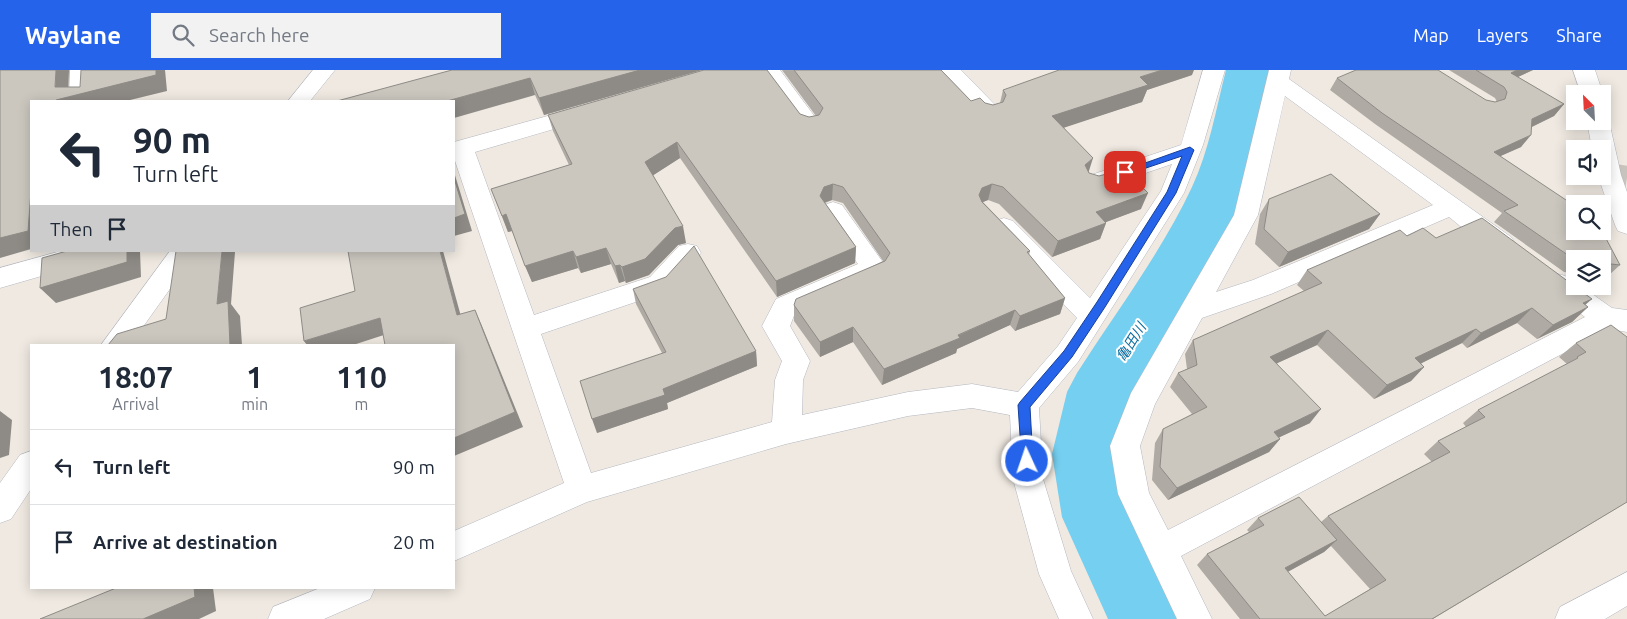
<!DOCTYPE html>
<meta charset="utf-8">
<style>
:root{--surface:#fff;--page:#f2f2f3;--text:#1f2937;--muted:#747a83;--line:#e0e1e3;--accent:#2563eb}
body{margin:0;font-family:Ubuntu,"Noto Sans JP",sans-serif;background:var(--page);color:var(--text);height:100vh;display:flex;flex-direction:column;font-size:19px;white-space:nowrap}
*{box-sizing:border-box;margin:0}
p{font-size:16px;color:var(--muted)}
.icon{flex:none;width:28px;height:28px;fill:none;stroke:currentColor;stroke-width:2;stroke-linecap:round;stroke-linejoin:round}
.map{position:relative;flex:1;overflow:hidden}
.sheet{position:absolute;left:30px;top:274px;width:425px;height:245px;display:flex;flex-direction:column;background:var(--surface);border-radius:0px;box-shadow:0 2px 12px #0003}
.sheet>*{flex:none}
.banner{position:absolute;left:30px;top:30px;width:425px;height:152px;border-radius:0px;box-shadow:0 2px 12px #0003;background:#fff;color:var(--text);overflow:hidden}
.needle{width:32px;rotate:336deg}
.buttons{position:absolute;left:1566px;top:15px;display:grid;gap:10px}
.buttons a{display:grid;place-items:center;width:45px;height:45px;border-radius:0px;background:var(--surface);box-shadow:0 2px 12px #0003;font-size:25px}
.pin{position:absolute;display:grid;place-items:center;width:42px;height:42px;color:#fff;margin:-21px;border-radius:10px;box-shadow:0 2px 8px #0006}
.me{position:absolute;width:55px;margin:-28px;rotate:357deg;stroke-linejoin:round;filter:drop-shadow(0 0 4px #0008)}
.turn{display:flex;align-items:center;gap:18px;height:105px;padding:0 20px;font-size:22px}
.turn .icon{width:65px;height:65px;stroke-width:2.5}
.turn b{display:block;font-size:35px;line-height:42px}
.then{display:flex;align-items:center;height:48px;padding:0 20px;background:#0003;gap:10px;font-size:19px}
.eta{display:flex;justify-content:space-evenly;align-items:center;height:85px;text-align:center}
.eta b{font-size:30px;font-weight:600;line-height:35px}
ul{padding:0;list-style:none}
li{display:flex;align-items:center;gap:15px;height:75px;padding:0 20px;border-top:1px solid var(--line)}
li div{flex:1}
li b{display:block;font-size:19px}
li em{font-style:normal}
header{display:flex;align-items:center;gap:30px;box-sizing:border-box;height:70px;padding:0 25px;background:var(--accent);color:#fff}
header strong{font-size:24px}
nav{display:flex;gap:28px;margin-inline-start:auto;font-size:18px}
.search{width:350px;height:45px;background:var(--page);display:flex;align-items:center;gap:12px;box-sizing:border-box;padding:0 18px;border-radius:0px;color:var(--muted);font-size:19px}
.map>svg:first-child{display:block}
</style>
<header>
<strong>Waylane</strong>
<div class="search"><svg class="icon" aria-label="search" viewBox="0 0 24 24"><circle cx="10" cy="10" r="6"/><path d="M15 15l6 6"/></svg>Search here</div>
<nav><a>Map</a><a>Layers</a><a>Share</a></nav>
</header>
<div class="map">
<svg width="1627" height="549" viewBox="0 0 1627 549">
<rect width="100%" height="100%" fill="#efe9e1"/>
<g fill="none" stroke-linecap="round" stroke-linejoin="round">
<path fill="#75cff0" fill-rule="evenodd" d="M1226,0H1274L1261,69L1248,116L1219,176L1132,326L1122,384L1134,442L1176,522L1187,549H1108L1062,447L1052,384L1067,322L1077,303C1116,242 1161,183 1192,117C1209,81 1216,39 1226,0Z"/>
<path stroke="#c8c4bd" stroke-width="24" stroke-dasharray="24 12" stroke-linecap="butt" d="M1609,105L1627,108"/>
<defs>
<path id="minor" d="M70,0H92L91,31H69Z
M313,0H335L310,31H288Z
M758,0H780L821,55L818,60L810,62L802,60Z
M938,0H961L998,38L1001,43L998,48L990,50L982,48Z
M1203,0H1225L1203,75L1184,123L1078,292L1039,338L1043,409L1071,501L1093,549H1059L1039,504L1013,409L1010,345L972,338L908,346L786,374L587,432L454,491V461L564,413L454,88V72L587,35L595,37L598,42L595,47L475,82L534,245L650,207L679,176L688,174L697,176L701,183L668,221L541,264L591,403L772,352L775,310L782,291L762,256L776,229L858,194L821,141L824,135L833,132L842,135L887,198L883,205L795,243L790,256L810,291L803,310L802,345L908,322L972,314L1018,322L1058,276L1077,248L995,163L992,157L995,151L1004,148L1013,151L1090,228L1161,121L1172,94L1093,121L1085,119L1081,113L1085,107L1181,75Z
M1269,0H1291L1289,9L1511,167L1515,173L1511,179C1490,186 1466,160 1449,147L1271,224L1202,248L1155,334L1140,376L1149,423L1168,460L1585,247L1548,220L1544,213L1548,206C1559,202 1565,205 1575,212V216H1581L1612,238L1627,240V262L1609,259L1181,486L1212,549H1177L1118,424L1110,376L1131,323L1234,145ZM1285,26L1433,135L1253,210L1216,222L1258,145Z
M1573,0H1595L1603,24H1581Z
M1602,45L1609,51L1621,105L1627,122V164L1618,161L1615,155L1598,106H1602V79H1592L1587,51H1602Z
M61,181H108L104,188L0,218V198Z
M170,181H197L130,275H101Z
M31,381V419L11,449L0,453V413L20,385Z
M1627,502V536L1605,549H1555L1560,537Z
M320,518H375L370,529L324,549H268L273,537Z"/>
</defs>
<use href="#minor" stroke="#b4b7c1" stroke-width="1"/>
<use href="#minor" fill="#fff" fill-rule="evenodd"/>
</g>
<path fill="#afaba4" fill-rule="evenodd" d="M452,0H702L544,45L535,25Z
M782,0H941L971,31L993,35L1000,33L1003,20L1192,5L1147,20L1142,32L1064,57L1089,103L1141,139L1106,152V153L1100,169L1052,187L999,134L988,130L983,132L1030,181L1029,185L1065,228L1060,244L1015,261L1010,255L957,279L956,283L882,315L853,272L820,287L794,251V235L883,191L843,133L832,130L825,133L856,177L855,193L777,227L680,88L653,105L686,173L678,175L649,205L626,213L625,211L619,213L611,194L581,203L578,198L532,212L512,161L508,162L491,119L569,95L553,61L548,45L800,44L809,47L816,46Z
M1449,0H1533L1518,7L1564,34L1554,46L1532,57L1521,77L1500,86L1620,195L1608,206L1602,205V189H1575V203L1564,202L1494,152L1502,143L1375,54L1330,20L1337,8L1486,30L1495,32H1497L1495,28Z
M1269,129L1380,144L1369,159L1279,197L1255,174L1260,144Z
M1407,166L1436,168L1586,235L1588,237L1572,252L1537,269L1517,253L1467,278L1462,273L1421,293L1424,297L1411,311L1374,329L1317,275L1277,293L1310,353L1279,367L1280,369L1269,382L1168,430L1152,410L1155,373L1163,359L1192,344L1170,317L1178,303L1187,299L1185,284L1193,270L1304,221L1297,215L1307,200Z
M633,219L756,281L757,296L667,333L668,339L597,363L662,283L636,234Z
M1627,267V432L1433,549H1240L1197,495L1207,484L1249,462L1247,460L1258,448L1321,452L1328,446L1432,392L1424,384L1438,371L1466,357L1463,353L1478,340L1567,294L1559,287L1576,273ZM1331,476L1370,519L1325,546L1287,502L1324,482Z"/>
<path fill="#8e8b86" d="M56,0H69L68,27L156,0H165L167,21L126,31H56L55,17Z
M640,0H702L544,45L539,28Z
M1162,0H1194L1192,5L1147,20L1142,32L1048,63L1052,46L1140,7Z
M1517,0H1533L1502,14L1511,3Z
M530,8L535,25L454,48V31H447Z
M1564,34L1554,46L1523,61L1532,49Z
M1531,65L1521,77L1485,93L1494,82Z
M677,72L680,88L649,108L645,92Z
M1093,88L1088,104L1085,95Z
M454,102L472,161L454,166Z
M833,114L832,130L823,133L820,126L824,117Z
M992,114L988,130L978,134L979,125L982,118Z
M31,121V179L0,188V168Z
M1148,123L1141,139L1090,158L1096,142Z
M506,144L512,161L508,162L502,146Z
M1380,144L1369,159L1279,197L1288,182Z
M1106,153L1100,169L1052,187L1058,171Z
M683,156L686,173L678,175L649,205L626,213L622,197L675,158Z
M856,177L855,193L777,227L776,211Z
M606,178L611,194L581,203L576,187Z
M127,181H140L141,207L56,233L40,218Z
M222,181L235,182L231,234L240,246L242,275H230L217,234Z
M440,181H443L465,261L457,245Z
M573,181L578,198L532,212L525,196Z
M620,195L625,211L619,213L615,196Z
M1065,228L1060,244L1015,261L1020,246Z
M1592,229L1577,242L1588,237L1572,252L1537,269L1553,255L1583,233Z
M1532,238L1517,253L1467,278L1481,263Z
M475,240L482,256L523,357L454,386V368Z
M1015,240L1010,255L957,279L956,283L882,315L884,299Z
M380,248L390,263L353,275H307L304,271Z
M853,257V272L820,287V272Z
M1476,259L1462,273L1402,303L1415,288Z
M1328,260L1317,275L1260,301L1270,287Z
M756,281L757,296L667,333L668,339L597,363L592,349L663,319Z
M1424,297L1411,311L1374,329L1387,315Z
M1321,339L1310,353L1263,375L1274,362Z
M0,341L12,350L9,385L0,388Z
M1280,369L1269,382L1168,430L1177,418Z
M1337,470L1324,482L1273,510L1285,498Z
M194,518H213L216,541L199,549H143Z"/>
<path fill="#cbc7bf" stroke="#8e8b86" d="M0,0H56L55,17H80L81,0H156V5L56,30V31H31V121L28,161L0,168Z
M452,0H640L539,28L530,8L447,31H337Z
M704,0H767L800,44L809,47L819,45L823,38L794,0H941L971,31L980,28L985,33L993,35L1003,32L1006,25L1003,20L1059,0H1162L1140,7L1148,15L1052,46L1093,88L1085,95L1089,103L1099,106L1124,99L1148,123L1096,142L1106,153L1058,171L1003,117L992,114L982,118L979,125L982,132L1030,181L1027,182L1065,228L1020,246L1015,240L958,265L960,268L884,299L853,257L820,272L794,235L796,229L885,191L890,183L843,117L833,114L824,117L820,126L856,177L776,211L677,72L645,92L683,156L675,158L645,189L622,197L620,195L615,196L606,178L576,187L573,181L525,196L506,144L502,146L491,119L572,94L548,45Z
M1356,0H1438L1486,30L1495,32L1505,29L1507,22L1504,17L1476,0H1517L1511,3L1564,34L1532,49L1531,65L1494,82L1575,136V161H1602L1620,195L1602,193V189H1575V190L1504,141L1518,135L1382,43L1337,8Z
M1331,104L1380,144L1288,182L1264,159L1269,129Z
M454,108L465,144L454,148Z
M1482,148L1592,229L1583,233L1588,237L1553,255L1532,238L1481,263L1476,259L1415,288L1424,297L1387,315L1328,260L1270,287L1321,339L1274,362L1280,369L1177,418L1160,397L1163,359L1207,337L1178,303L1197,295L1193,270L1322,213L1307,200L1400,160L1407,166L1423,158L1436,168Z
M694,176L756,281L663,319L665,325L592,349L580,311L666,282L633,219L666,207Z
M67,181H127V192L40,218L42,188Z
M176,181H222L217,234L228,231L230,275H108L117,264L166,249Z
M348,181H440L457,245L475,240L515,342L454,368V275H385L380,248L304,271L300,238L355,221Z
M1611,255L1627,267V432L1432,549H1260L1207,484L1264,455L1258,448L1299,427L1337,470L1285,498L1325,546L1386,510L1328,446L1450,382L1438,371L1485,347L1478,340L1578,288L1577,287L1586,282L1576,273Z
M116,518H194L195,527L143,549H40Z"/>
<path fill="#2563eb" stroke="#184099" d="M1190,77L1194,80L1176,123L1105,237L1072,287L1030,337L1033,391L1031,395H1022L1018,335L1020,332L1064,281L1097,232L1167,122L1182,86L1125,105L1120,102Z"/>
<g text-anchor="middle" stroke-width="4" stroke-linejoin="round" paint-order="stroke">
<g font-size="14" font-style="italic" fill="#0d6fa3" stroke="#fff">
<text transform="translate(1131 272) rotate(-58)" y="5">亀田川</text>
</g>
</g>
</svg>
<div class="buttons">
<a><svg class="needle" viewBox="-14 -14 28 28"><path d="M0-13l5 13h-10z" fill="#e53935"/><path d="M0 13l5-13h-10z" fill="#747a83"/></svg></a>
<a><svg class="icon" aria-label="sound" viewBox="0 0 24 24"><path d="M4 9h4l5-4v14l-5-4H4zM17 9q2 3 0 6"/></svg></a>
<a><svg class="icon" aria-label="search" viewBox="0 0 24 24"><circle cx="10" cy="10" r="6"/><path d="M15 15l6 6"/></svg></a>
<a><svg class="icon" aria-label="layers" viewBox="0 0 24 24"><path d="M12 4l9 5-9 5-9-5zM3 14l9 5 9-5"/></svg></a>
</div>
<div class="pin" style="left:1125px;top:102px;background:#d93025"><svg class="icon" aria-label="arrive" viewBox="0 0 24 24"><path d="M6 21V4h12l-3 4 3 4H6"/></svg></div>
<svg class="me" style="left:1027px;top:391px" viewBox="-20 -20 40 40"><circle r="17" fill="#2563eb" stroke="#fff" stroke-width="3"/><path d="M0-11L8 9 0 5-8 9z" fill="#fff"/></svg>
<div class="banner">
<div class="turn"><svg class="icon" aria-label="left" viewBox="0 0 24 24"><path d="M17 20v-9H6M10 6l-5 5 5 5"/></svg><div><b>90 m</b>Turn left</div></div>
<div class="then">Then<svg class="icon" aria-label="arrive" viewBox="0 0 24 24"><path d="M6 21V4h12l-3 4 3 4H6"/></svg></div>
</div>
<section class="sheet">
<div class="eta">
<div><b>18:07</b><p>Arrival</p></div>
<div><b>1</b><p>min</p></div>
<div><b>110</b><p>m</p></div>
</div>
<ul>
<li><svg class="icon" aria-label="left" viewBox="0 0 24 24"><path d="M17 20v-9H6M10 6l-5 5 5 5"/></svg><div><b>Turn left</b></div><em>90 m</em></li>
<li><svg class="icon" aria-label="arrive" viewBox="0 0 24 24"><path d="M6 21V4h12l-3 4 3 4H6"/></svg><div><b>Arrive at destination</b></div><em>20 m</em></li>
</ul>
</section>
</div>
